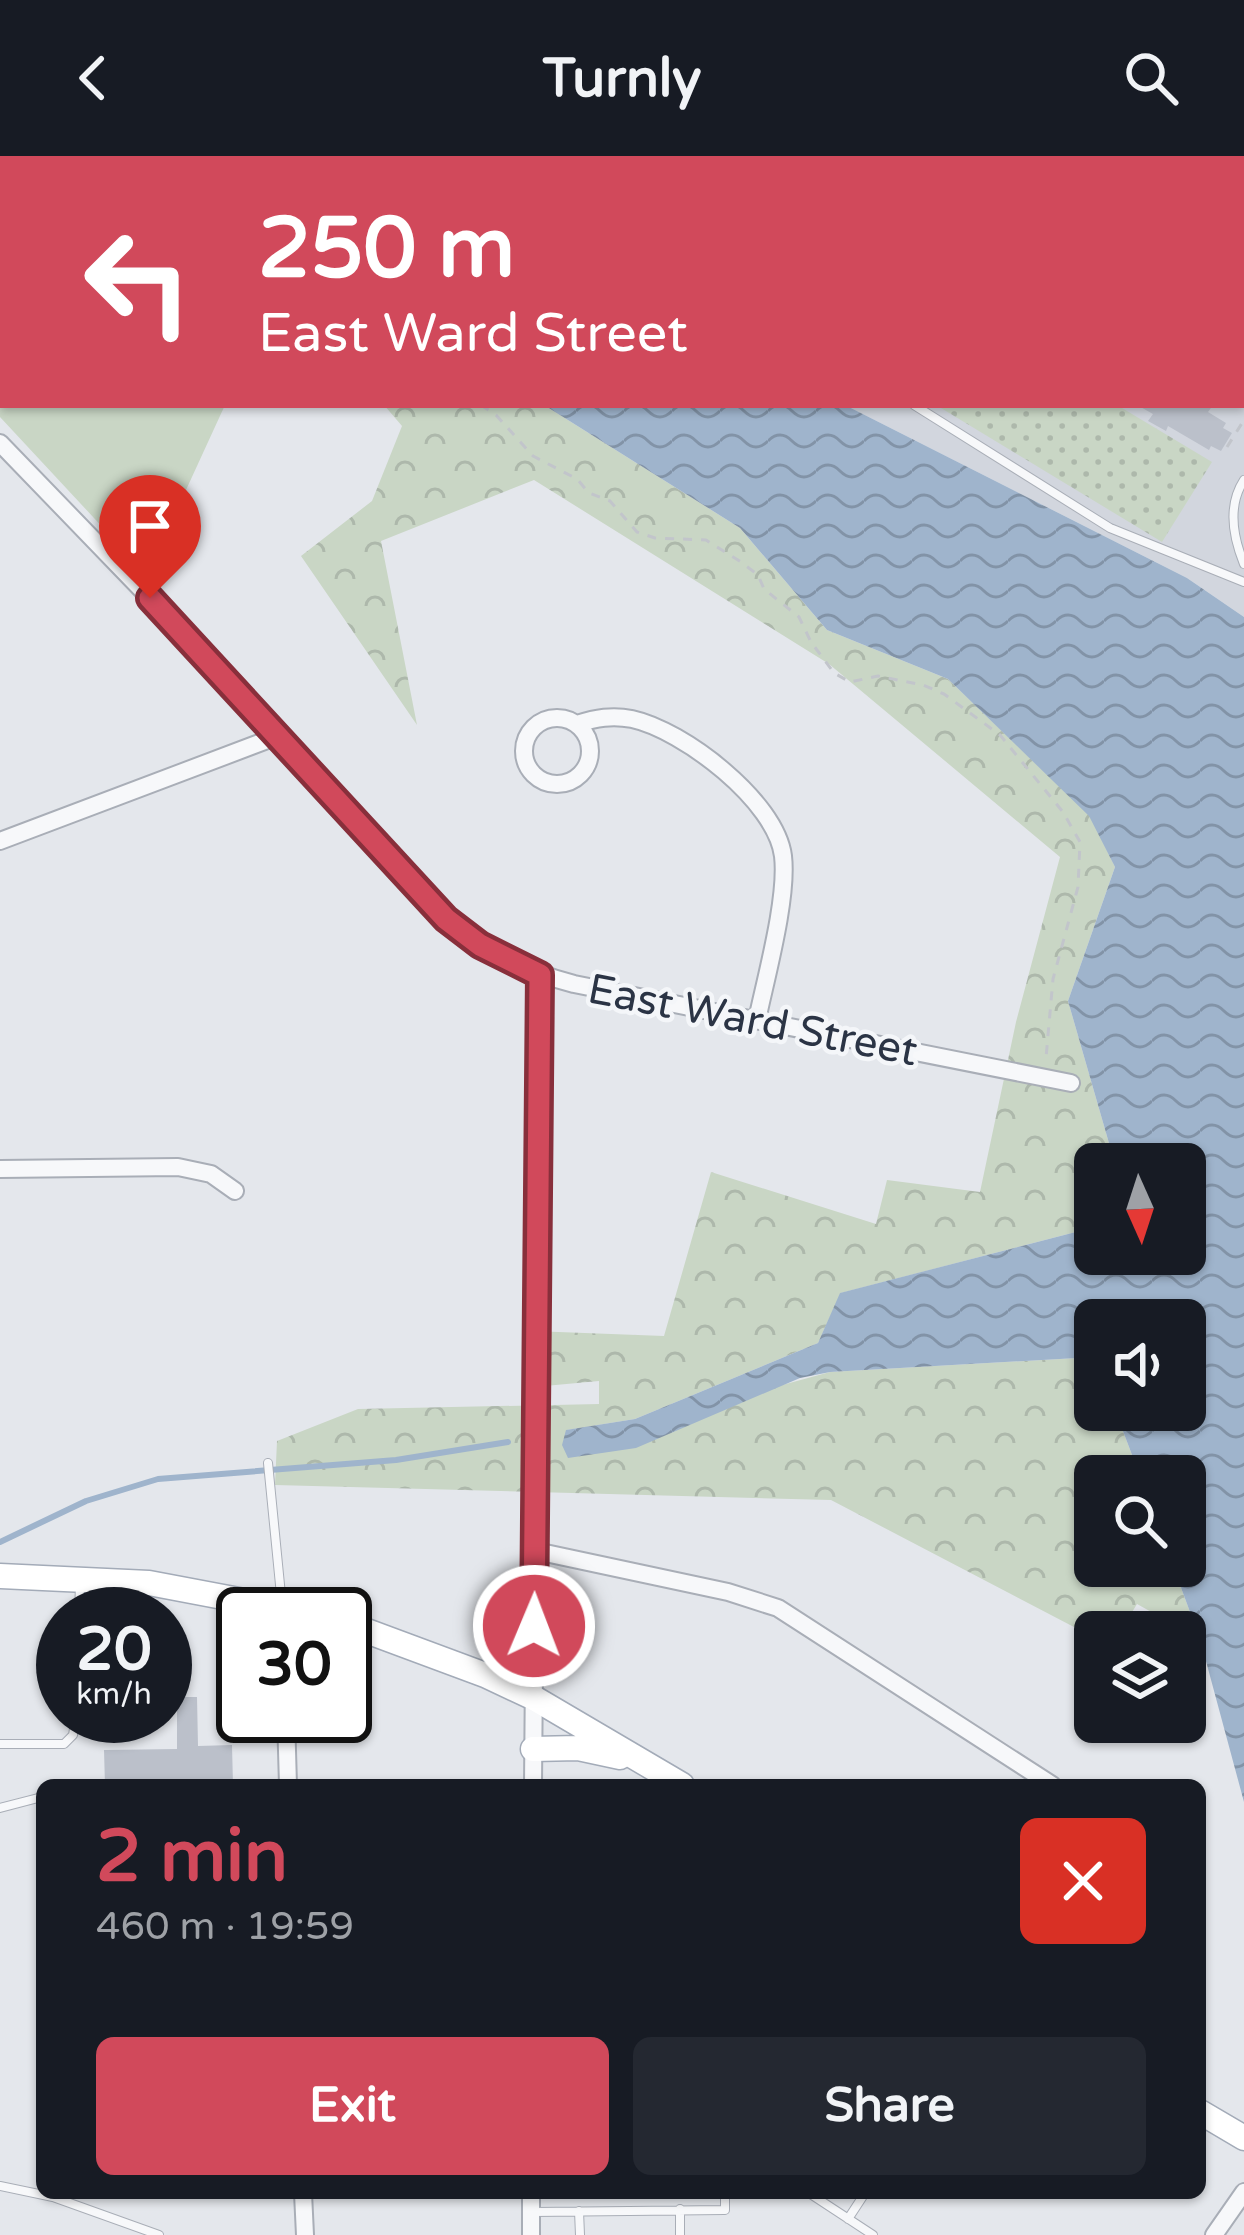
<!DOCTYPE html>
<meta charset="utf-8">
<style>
:root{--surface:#171b24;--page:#242831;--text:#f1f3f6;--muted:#9ea1a6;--accent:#d1495b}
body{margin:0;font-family:"Varela Round",sans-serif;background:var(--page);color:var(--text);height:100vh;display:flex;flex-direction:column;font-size:45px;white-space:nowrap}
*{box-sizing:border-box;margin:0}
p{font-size:39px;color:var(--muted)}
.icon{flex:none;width:66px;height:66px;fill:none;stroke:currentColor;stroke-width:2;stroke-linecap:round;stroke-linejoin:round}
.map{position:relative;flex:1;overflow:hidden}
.side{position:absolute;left:36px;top:1623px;width:1170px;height:420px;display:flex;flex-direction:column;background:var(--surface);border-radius:18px;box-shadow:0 3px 9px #0004}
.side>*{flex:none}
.guide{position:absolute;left:0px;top:0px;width:1245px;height:252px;box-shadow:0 3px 9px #0004;background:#d1495b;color:#fff;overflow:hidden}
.needle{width:78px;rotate:177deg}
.buttons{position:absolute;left:1074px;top:987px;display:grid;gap:24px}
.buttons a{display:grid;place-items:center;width:132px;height:132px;border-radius:18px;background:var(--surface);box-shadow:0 3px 9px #0004;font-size:60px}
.speed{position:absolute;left:36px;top:1431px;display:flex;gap:24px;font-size:60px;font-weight:700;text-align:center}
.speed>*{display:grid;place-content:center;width:156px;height:156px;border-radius:50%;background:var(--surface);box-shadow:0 3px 9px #0004;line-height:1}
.speed small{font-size:30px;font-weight:400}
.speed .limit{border:6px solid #111;border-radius:18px;background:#fff;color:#111}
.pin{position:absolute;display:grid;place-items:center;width:102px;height:102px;color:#fff;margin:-123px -51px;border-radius:50% 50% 50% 0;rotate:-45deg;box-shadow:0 0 12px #0007}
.pin .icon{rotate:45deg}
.me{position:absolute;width:132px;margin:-66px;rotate:1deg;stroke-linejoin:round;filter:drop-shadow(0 0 9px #0008)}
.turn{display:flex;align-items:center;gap:42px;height:252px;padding:0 60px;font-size:54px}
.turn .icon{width:156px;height:156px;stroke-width:2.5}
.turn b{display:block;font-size:84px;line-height:102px}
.round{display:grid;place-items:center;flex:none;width:126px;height:126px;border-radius:18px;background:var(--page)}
.overview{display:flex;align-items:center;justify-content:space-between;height:204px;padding:0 60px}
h1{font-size:72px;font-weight:800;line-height:90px;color:var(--accent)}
.action{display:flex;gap:24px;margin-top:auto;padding:24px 60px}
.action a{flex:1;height:138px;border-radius:18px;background:var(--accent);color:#fff;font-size:48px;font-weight:800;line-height:138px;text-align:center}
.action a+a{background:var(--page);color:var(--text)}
header{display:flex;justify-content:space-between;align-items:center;height:156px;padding:0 60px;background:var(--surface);font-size:54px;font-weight:800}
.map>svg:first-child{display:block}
</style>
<header><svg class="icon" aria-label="back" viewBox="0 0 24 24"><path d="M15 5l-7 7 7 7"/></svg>Turnly<svg class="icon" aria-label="search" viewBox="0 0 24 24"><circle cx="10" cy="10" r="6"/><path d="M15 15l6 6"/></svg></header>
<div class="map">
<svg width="1244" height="2079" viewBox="0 0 1244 2079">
<defs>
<pattern id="forest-crowns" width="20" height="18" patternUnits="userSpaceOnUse" patternTransform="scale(3)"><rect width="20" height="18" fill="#c9d6c5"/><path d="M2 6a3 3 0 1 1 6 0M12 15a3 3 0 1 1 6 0" fill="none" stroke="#adb8ab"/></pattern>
<pattern id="park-dots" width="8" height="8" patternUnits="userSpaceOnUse" patternTransform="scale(3)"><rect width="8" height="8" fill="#c9d6c5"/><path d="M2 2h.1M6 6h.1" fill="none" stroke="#adb8ab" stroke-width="1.8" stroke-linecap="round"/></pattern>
<pattern id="water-waves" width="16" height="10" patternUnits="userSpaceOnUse" patternTransform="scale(3)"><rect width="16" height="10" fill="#9fb4cc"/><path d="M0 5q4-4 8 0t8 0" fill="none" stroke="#8293a7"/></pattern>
</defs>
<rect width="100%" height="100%" fill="#e4e7ec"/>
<path fill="#d2d6de" d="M530,0H1244V461L1187,422L845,249H1242V3H530Z"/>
<path fill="#c9d6c5" d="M789,0H1158L1163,3H791Z
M0,70L3,249H225L147,419L0,261Z"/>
<path fill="url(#forest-crowns)" d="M0,0H447V3H3V74Z
M384,249H544L740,372L827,474L948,523L1090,660L1115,711L1068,845L1115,1008H1095V1071L841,1137L818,1187L635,1263L567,1274L563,1289L830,1216L1095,1201V1254H1115L1140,1320H1095V1410H1173L1200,1483L1137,1448L1120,1476H1095V1482L831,1344L275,1329L277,1285L358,1253L599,1248V1225L534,1231L532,1175L664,1180L711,1016L876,1068L887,1024L980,1036L1016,866L1060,701L829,508L534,324L381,385L417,569L301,400L372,345L402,270Z"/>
<path fill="url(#park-dots)" d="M936,249H1117L1212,306L1162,386Z"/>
<path fill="url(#water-waves)" d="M544,249H845L1187,422L1244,461V1646L1200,1483L1173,1410H1185V1320H1140L1115,1254H1185V1164H1095V1201L830,1216L800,1222L636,1292L568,1302L562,1289L566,1274L635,1263L818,1187L840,1137L1095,1071V1098H1185V1008H1115L1068,845L1115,711L1089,660L948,523L827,474L740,372Z"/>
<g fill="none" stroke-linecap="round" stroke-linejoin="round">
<path stroke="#9fb4cc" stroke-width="6" d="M24,3V0
M244,3L245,0
M0,1386L86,1345L158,1323L396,1304L508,1286"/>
</g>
<path fill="#bbc0ca" d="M1137,249H1213L1208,256L1226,267L1223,272L1232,277L1221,295L1211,290L1209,294L1168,270L1166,275L1148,265L1153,258Z
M177,1541H197L198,1590L232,1589L233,1629H105L104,1594L177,1593Z"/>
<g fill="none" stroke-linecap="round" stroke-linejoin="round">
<defs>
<path id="lane" d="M621,0L625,3
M744,3V0
M914,249L1110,372L1244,426
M1244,324C1227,350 1233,381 1244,408
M268,1307L282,1449
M79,1458L80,1429
M0,1588H64L73,1579L76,1560
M0,1652L42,1641
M0,2030L53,2041L159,2079
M809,2037L873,2079
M680,2053V2079
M579,2055L580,2079
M533,2056L725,2054V2037
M848,2063L865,2037"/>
<path id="street" d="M0,287L198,492L446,763C487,794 524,815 574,828L1071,927
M524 595a33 33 0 1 1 66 0a33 33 0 1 1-66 0Z
M577,568C596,562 612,559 632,563C683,574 776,645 783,700C788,742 766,821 757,864
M0,685L278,580
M0,1013L178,1011L211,1018L235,1035
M536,1395L728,1436L778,1452L1052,1629
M286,1560L288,1629
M533,1629L540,819
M303,2037L305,2079
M531,2079V2037
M1214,2079L1244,2036"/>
<path id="primary" d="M0,1420L149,1427L313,1458
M345,1467L485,1519L534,1542L682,1629
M533,1593L578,1592L620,1601
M1200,1956L1244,1982"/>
</defs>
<use href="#lane" stroke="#a9aeb7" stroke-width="10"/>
<use href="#street" stroke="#a9aeb7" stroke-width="20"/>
<use href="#primary" stroke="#a3abb8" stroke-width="27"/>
<path stroke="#c2c5cb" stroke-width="3" stroke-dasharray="9 9" stroke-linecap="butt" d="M1168,0L1173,3
M1242,45L1244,47
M1242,245L1244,246
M481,249L496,259L533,300L577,323L589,337L610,345L637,376L655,382L706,384L741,406L758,419L764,433L799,461L811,486L834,517L850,526L878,520L923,529L944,538L1000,579L1063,656L1080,686L1078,731L1053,823L1046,902
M1227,291L1244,264"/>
<use href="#lane" stroke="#f7f8fa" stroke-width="8"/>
<use href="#street" stroke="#f7f8fa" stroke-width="16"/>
<use href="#primary" stroke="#fff" stroke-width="24"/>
</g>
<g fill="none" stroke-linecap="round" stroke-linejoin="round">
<defs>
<path id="route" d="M150,442L446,763L480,789L540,819L534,1470"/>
</defs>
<use href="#route" stroke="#882f3b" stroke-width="30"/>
<use href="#route" stroke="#d1495b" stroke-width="21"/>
</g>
<g text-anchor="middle" stroke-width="9" stroke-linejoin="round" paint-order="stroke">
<g font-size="42" fill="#2b3445" stroke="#f4f6f9">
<text transform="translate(753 863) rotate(11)" y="15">East Ward Street</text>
</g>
</g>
</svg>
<div class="buttons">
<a><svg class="needle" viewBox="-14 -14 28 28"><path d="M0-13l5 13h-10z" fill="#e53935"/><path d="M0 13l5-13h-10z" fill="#9ea1a6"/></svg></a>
<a><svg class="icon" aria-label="sound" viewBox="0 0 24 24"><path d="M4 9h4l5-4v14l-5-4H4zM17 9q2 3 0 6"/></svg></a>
<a><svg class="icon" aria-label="search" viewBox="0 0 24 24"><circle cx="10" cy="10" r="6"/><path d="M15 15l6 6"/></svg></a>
<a><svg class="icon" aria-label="layers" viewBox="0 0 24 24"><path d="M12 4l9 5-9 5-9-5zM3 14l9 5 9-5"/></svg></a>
</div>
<div class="speed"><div>20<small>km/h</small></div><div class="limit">30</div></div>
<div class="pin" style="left:150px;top:442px;background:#d93025"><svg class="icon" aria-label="arrive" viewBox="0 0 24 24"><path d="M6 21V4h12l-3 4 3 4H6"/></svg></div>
<svg class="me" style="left:534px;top:1470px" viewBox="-20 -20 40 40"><circle r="17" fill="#d1495b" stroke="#fff" stroke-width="3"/><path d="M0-11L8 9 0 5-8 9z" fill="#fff"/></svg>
<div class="guide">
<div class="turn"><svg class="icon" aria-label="left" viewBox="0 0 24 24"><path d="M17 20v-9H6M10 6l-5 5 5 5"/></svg><div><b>250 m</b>East Ward Street</div></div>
</div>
<section class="side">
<div class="overview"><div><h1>2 min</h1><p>460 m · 19:59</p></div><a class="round" style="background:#d93025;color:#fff"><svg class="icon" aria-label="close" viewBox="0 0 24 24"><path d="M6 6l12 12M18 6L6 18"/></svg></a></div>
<div class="action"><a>Exit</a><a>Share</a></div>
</section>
</div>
